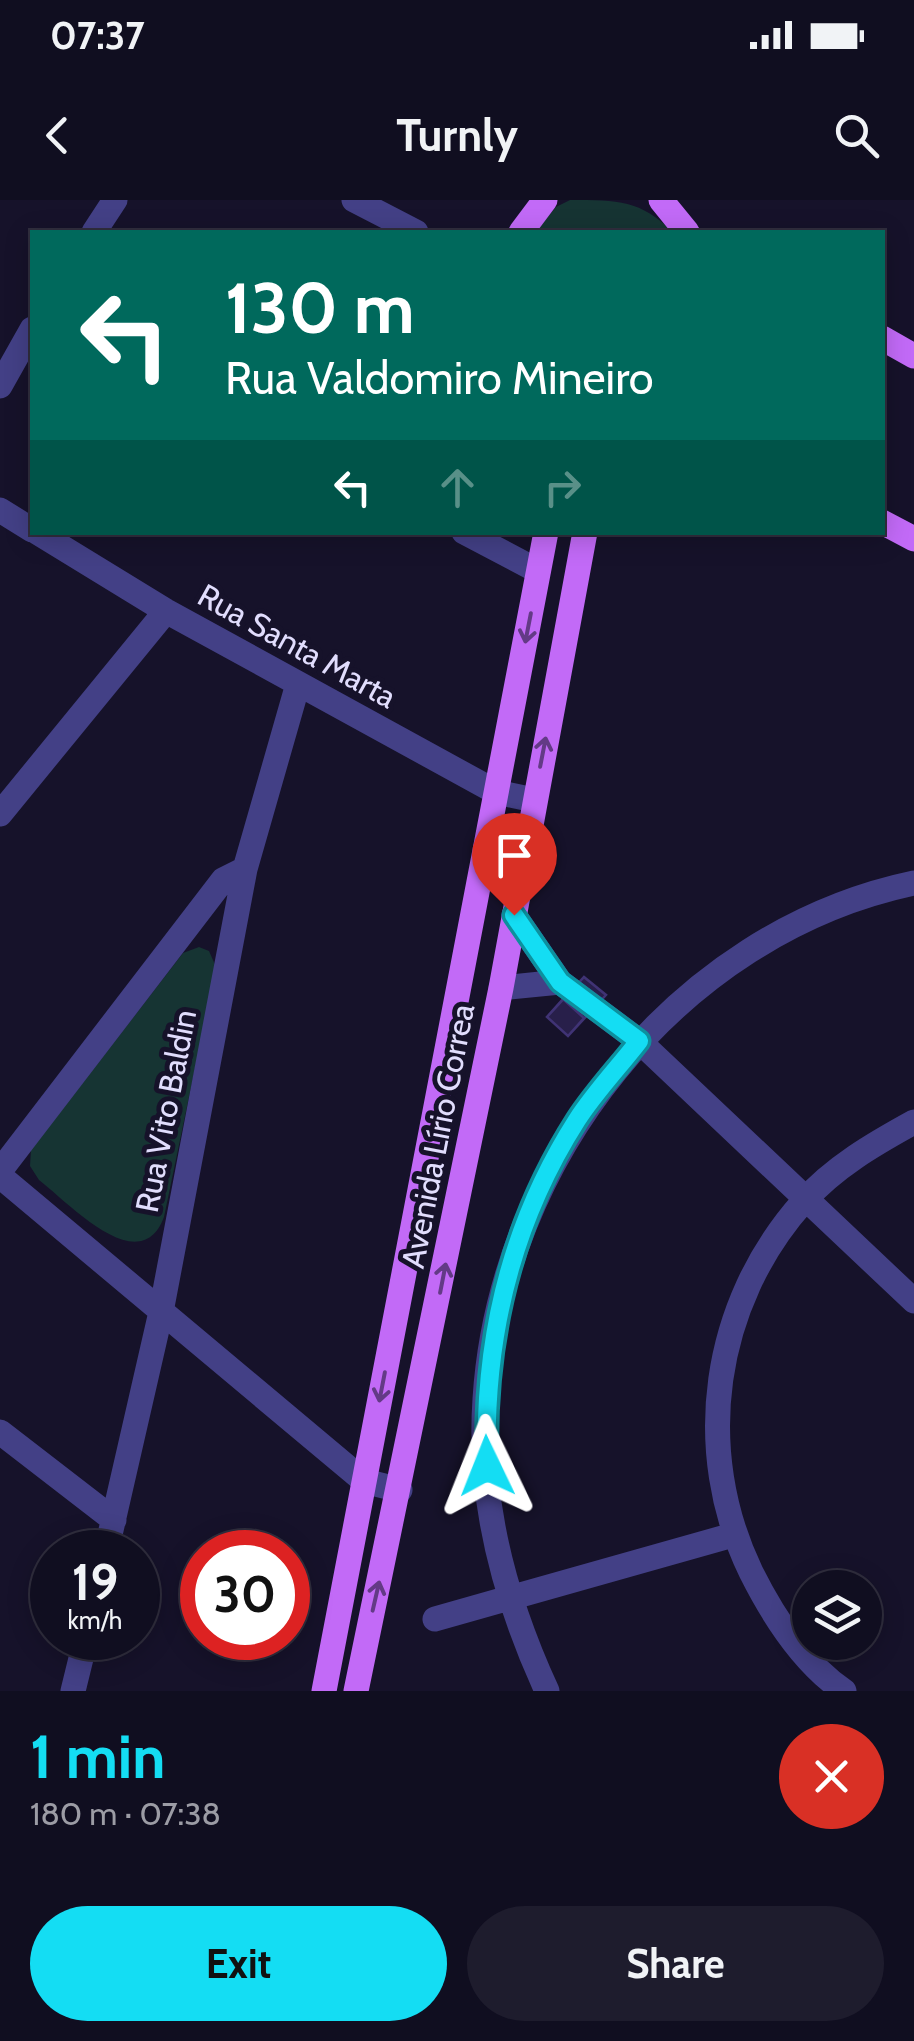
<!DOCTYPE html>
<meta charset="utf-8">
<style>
:root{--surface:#100e20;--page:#1e1c2d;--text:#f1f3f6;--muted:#9c9ca5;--line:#302e3e;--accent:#14ddf3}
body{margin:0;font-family:Cabin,sans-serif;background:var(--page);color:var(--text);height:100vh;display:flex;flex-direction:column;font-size:38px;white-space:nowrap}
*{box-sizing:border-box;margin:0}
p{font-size:32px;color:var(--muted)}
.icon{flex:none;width:55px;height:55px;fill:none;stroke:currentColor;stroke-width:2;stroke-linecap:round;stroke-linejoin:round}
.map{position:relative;height:1491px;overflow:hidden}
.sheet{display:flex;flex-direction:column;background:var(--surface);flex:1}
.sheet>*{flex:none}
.banner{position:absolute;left:30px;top:30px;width:855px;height:305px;border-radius:0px;box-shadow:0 5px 25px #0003,0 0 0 2px var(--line);background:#00695c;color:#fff;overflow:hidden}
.controls{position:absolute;left:792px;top:1370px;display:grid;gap:20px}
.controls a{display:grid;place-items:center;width:90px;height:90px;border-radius:50%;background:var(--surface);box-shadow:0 5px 25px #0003,0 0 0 2px var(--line);font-size:50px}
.speed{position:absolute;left:30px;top:1330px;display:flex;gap:20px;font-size:50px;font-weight:700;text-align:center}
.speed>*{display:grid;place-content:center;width:130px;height:130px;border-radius:50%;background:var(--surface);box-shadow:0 5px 25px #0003,0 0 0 2px var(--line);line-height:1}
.speed small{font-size:25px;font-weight:400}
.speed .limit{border:15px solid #d22;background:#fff;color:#111}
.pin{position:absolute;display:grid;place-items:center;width:85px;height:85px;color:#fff;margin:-102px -42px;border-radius:50% 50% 50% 0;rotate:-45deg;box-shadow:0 0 10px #0007}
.pin .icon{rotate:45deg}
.me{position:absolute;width:110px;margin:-55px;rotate:358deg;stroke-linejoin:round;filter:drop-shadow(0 0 8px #0008)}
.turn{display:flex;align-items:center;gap:35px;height:210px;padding:0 30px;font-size:45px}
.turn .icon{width:130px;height:130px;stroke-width:2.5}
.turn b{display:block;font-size:70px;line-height:85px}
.lanes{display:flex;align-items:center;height:95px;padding:0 30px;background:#0003;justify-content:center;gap:50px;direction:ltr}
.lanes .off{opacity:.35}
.round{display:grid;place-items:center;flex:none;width:105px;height:105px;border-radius:52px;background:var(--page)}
.overview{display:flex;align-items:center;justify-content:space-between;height:170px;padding:0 30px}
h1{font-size:60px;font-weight:800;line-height:75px;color:var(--accent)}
.primary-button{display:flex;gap:20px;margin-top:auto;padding:20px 30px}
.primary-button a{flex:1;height:115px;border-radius:60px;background:var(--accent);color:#111;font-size:40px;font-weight:800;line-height:115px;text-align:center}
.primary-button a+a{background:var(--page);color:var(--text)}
.status{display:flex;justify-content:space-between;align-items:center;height:70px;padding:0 50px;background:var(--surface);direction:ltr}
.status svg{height:28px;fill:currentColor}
header{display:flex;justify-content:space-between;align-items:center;height:130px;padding:0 30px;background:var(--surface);font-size:45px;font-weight:800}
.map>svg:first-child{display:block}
</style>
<div class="status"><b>07:37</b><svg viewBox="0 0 49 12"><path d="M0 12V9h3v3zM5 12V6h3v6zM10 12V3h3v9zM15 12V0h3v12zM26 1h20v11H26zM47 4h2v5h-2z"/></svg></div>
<header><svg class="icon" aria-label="back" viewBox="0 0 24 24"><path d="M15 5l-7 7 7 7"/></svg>Turnly<svg class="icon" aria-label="search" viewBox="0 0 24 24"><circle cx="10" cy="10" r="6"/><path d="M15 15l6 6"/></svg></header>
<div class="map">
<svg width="914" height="1491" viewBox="0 0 914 1491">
<rect width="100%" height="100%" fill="#16122a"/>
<path fill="#163433" d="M570,0C619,0 640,0 673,32H535L556,7Z
M199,747L209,751L216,767L164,1017C140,1081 69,1003 39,980L30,966L31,950L183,753Z"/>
<path fill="#281f4a" stroke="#403375" stroke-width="2.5" d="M584,777L606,795L568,836L547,817Z
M563,799L584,818L568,836L547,817Z"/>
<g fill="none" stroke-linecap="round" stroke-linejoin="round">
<path stroke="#434086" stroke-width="25" d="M354,0L416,32
M94,32L115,0
M0,186L32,129
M0,310L32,330
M37,332L166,411L496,592L534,600
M464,332L538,371
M0,614L166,411
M514,715L560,782L639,841L914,1101
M501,788L560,782
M0,971L223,680L245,669
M0,976L364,1281L400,1290
M0,1232L114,1320
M106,1352L161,1112L245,669L298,484
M435,1419L733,1335
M73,1491L86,1438
M547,1491C505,1400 478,1299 485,1199C500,961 676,733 914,683
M844,1491C803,1463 773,1416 751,1372C692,1250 712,1104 803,1002C834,967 874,944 914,922"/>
<path stroke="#c26af7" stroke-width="25" d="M661,0L687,32
M521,32L545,0
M882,138L914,156
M882,322L914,339
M324,1491L546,332
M356,1491L501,788L585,332"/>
</g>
<defs><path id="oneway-shaft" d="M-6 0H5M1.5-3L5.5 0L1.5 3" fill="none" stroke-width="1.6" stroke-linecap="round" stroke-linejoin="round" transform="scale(2.5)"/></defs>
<g stroke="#633a86">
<use href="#oneway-shaft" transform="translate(528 428) rotate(101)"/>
<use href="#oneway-shaft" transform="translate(543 552) rotate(-79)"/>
<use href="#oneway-shaft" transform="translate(443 1078) rotate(-79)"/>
<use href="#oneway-shaft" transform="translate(382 1187) rotate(101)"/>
<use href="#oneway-shaft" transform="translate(376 1396) rotate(-77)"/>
</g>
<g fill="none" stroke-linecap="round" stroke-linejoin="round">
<defs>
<path id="route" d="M487,1266C483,1142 510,1025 577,920C595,892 619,867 639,841L560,782L514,715"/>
</defs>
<use href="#route" stroke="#0d909e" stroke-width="25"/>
<use href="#route" stroke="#14ddf3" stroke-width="18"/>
</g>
<g text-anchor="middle" stroke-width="10" stroke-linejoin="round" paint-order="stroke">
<g font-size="32" fill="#e1ddfd" stroke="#16122a">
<text transform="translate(297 446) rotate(29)" y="11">Rua Santa Marta</text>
<text transform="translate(166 911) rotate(-79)" y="11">Rua Vito Baldin</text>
<text transform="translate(438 936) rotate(-79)" y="11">Avenida Lírio Correa</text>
</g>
</g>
</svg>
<div class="controls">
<a><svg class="icon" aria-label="layers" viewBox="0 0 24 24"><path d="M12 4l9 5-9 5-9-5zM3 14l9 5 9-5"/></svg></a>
</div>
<div class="speed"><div>19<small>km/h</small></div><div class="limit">30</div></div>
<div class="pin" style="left:514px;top:715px;background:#d93025"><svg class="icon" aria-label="arrive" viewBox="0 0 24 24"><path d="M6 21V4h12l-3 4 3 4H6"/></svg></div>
<svg class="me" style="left:487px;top:1266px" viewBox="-20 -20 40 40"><path d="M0-17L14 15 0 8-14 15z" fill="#14ddf3" stroke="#fff" stroke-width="4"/></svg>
<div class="banner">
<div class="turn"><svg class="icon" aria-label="left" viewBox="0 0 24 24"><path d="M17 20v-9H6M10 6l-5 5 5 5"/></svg><div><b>130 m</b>Rua Valdomiro Mineiro</div></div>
<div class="lanes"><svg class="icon" aria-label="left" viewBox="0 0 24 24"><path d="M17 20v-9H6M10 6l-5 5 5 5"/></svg><svg class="icon off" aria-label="ahead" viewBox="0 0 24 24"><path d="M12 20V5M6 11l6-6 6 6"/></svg><svg class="icon off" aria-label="right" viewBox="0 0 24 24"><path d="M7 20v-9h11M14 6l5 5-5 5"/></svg></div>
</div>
</div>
<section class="sheet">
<div class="overview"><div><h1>1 min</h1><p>180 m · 07:38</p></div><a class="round" style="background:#d93025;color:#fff"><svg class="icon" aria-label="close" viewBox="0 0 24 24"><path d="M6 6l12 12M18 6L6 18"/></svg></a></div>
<div class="primary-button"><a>Exit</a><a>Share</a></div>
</section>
